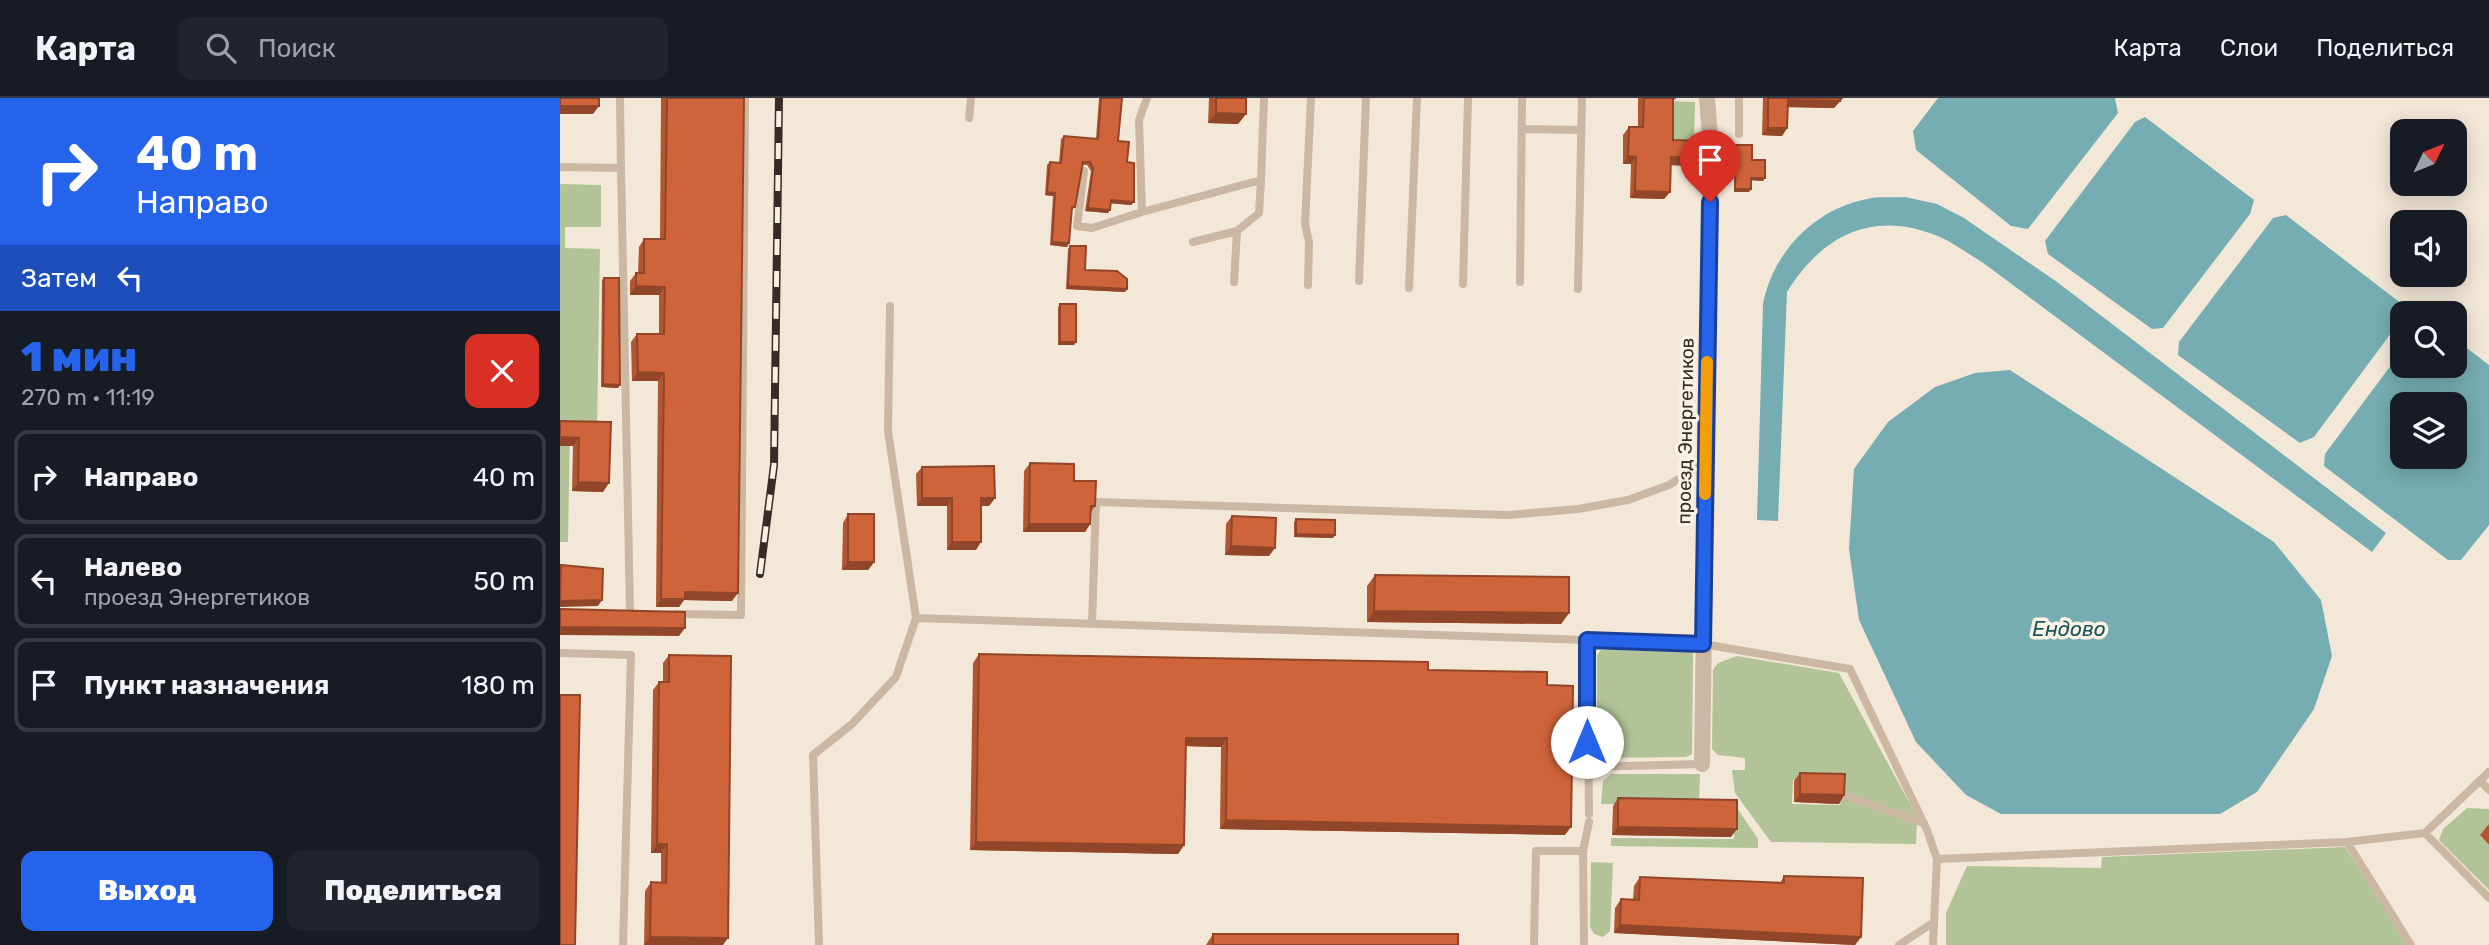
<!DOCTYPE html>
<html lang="ru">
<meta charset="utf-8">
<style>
:root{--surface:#171b24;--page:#20242c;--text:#f1f3f6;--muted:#9ea1a6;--line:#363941;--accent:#2563eb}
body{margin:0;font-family:Rubik,sans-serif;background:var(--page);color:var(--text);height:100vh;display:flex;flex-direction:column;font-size:26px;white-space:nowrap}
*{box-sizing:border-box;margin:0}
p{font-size:23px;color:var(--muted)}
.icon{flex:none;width:38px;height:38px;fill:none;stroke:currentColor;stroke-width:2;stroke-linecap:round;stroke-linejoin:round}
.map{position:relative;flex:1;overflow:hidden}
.drawer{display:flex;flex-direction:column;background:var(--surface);width:560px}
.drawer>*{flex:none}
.banner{background:#2563eb;color:#fff;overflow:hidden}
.needle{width:46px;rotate:47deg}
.tools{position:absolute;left:1830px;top:21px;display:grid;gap:14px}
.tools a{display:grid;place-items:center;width:77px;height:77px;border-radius:14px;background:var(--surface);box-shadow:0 4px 18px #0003;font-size:35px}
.pin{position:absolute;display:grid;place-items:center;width:60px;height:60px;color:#fff;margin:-72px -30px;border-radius:50% 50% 50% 0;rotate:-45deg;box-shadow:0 0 7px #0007}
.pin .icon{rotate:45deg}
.me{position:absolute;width:77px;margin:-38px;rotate:0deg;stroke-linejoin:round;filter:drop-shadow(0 0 5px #0008)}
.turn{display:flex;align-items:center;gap:24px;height:147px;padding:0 21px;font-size:32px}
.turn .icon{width:91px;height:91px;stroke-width:2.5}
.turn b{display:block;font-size:49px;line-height:60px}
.then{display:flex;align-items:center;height:66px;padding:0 21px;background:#0003;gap:14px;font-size:26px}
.round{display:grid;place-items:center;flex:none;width:74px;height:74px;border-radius:14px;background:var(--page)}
.summary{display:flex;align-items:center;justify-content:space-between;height:119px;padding:0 21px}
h1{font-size:42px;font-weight:800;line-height:52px;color:var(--accent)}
.primary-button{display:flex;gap:14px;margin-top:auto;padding:14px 21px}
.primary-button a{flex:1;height:80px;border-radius:14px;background:var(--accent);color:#fff;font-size:28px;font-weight:800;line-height:80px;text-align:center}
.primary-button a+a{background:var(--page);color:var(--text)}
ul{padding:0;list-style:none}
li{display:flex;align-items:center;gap:21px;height:94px;margin:0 14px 10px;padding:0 7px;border:4px solid var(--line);border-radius:14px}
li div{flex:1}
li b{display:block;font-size:26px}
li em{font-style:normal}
header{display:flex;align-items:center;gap:42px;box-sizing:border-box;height:98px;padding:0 35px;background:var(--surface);border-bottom:2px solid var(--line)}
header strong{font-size:33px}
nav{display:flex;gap:38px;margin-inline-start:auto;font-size:24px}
.search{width:490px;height:63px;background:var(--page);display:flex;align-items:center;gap:18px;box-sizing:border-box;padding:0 24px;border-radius:14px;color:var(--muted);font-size:26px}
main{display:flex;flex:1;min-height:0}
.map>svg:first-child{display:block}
</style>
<header>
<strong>Карта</strong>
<div class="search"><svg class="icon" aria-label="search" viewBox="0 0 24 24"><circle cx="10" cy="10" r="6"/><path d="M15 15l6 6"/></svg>Поиск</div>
<nav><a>Карта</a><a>Слои</a><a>Поделиться</a></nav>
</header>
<main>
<section class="drawer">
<div class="banner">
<div class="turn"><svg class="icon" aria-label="right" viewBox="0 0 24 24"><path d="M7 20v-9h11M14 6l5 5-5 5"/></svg><div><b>40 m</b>Направо</div></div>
<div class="then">Затем<svg class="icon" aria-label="left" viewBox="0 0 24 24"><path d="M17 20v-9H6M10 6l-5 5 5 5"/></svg></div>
</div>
<div class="summary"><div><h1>1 мин</h1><p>270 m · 11:19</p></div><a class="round" style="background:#d93025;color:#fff"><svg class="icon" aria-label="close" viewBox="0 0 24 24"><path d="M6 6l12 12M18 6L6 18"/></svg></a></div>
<ul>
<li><svg class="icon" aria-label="right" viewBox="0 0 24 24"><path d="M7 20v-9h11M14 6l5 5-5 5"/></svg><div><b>Направо</b></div><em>40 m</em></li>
<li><svg class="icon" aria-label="left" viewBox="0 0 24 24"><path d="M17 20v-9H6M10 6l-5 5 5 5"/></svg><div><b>Налево</b><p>проезд Энергетиков</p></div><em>50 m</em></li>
<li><svg class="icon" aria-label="arrive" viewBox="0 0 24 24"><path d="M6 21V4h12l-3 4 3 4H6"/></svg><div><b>Пункт назначения</b></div><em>180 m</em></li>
</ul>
<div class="primary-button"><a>Выход</a><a>Поделиться</a></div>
</section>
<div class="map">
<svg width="1929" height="847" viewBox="0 0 1929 847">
<rect width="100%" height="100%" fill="#f3e7d8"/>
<path fill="#b2c397" d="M1109,3L1135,4L1134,45L1108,44Z
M0,86L41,87V129H5V150L40,151L37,328H10L8,444H0Z
M1041,552L1133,553L1132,656L1126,659L1037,660V557Z
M1177,558L1279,575L1357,719L1281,693L1280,682H1233L1232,706L1280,707L1281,699L1357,725L1356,746L1211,744L1175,695L1172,672H1185V660L1158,657L1152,651L1153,572L1158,565Z
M1051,676H1140L1139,707L1041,706L1043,683Z
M1175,707L1198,741V750L1051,748V740L1174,741Z
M1907,710L1929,711V729L1920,737L1929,747V792L1879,742L1883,731Z
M1785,749L1848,847H1386V815L1407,768L1541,770L1542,759Z
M1031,764L1053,765L1050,833L1043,839L1034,836L1030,829Z"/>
<path fill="#75adb2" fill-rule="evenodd" d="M1378,0H1555L1558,15L1468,131L1451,128L1356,52L1353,33Z
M1585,19L1694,102L1690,116L1603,230L1592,231L1488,156L1485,143L1575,24Z
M1345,99L1377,106L1404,120L1497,184L1826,435L1812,454L1422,164C1408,156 1394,145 1380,139C1314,111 1263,136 1227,194L1218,423L1197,422L1203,206C1213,154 1255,111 1307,101C1319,98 1333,100 1345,99Z
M1726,117L1842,206L1843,219L1754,339L1740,345L1618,257L1619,244L1713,120Z
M1895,241L1929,267V427L1901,462H1888L1764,368L1765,356L1843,251V268H1895ZM1895,306V359H1843V306Z
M1450,272L1714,444L1761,502L1772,558L1754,611L1697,694L1660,716H1441L1406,697L1356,644L1299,522L1289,451L1294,371L1328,324L1375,289L1415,275Z"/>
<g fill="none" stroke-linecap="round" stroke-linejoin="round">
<path stroke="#ccb7a3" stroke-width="8" d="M1179,0V36
M409,20L411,0
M962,31L1021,32
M0,69L61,70L60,0
M61,70L70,515
M524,73L517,128L532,130L582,114L579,22L587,0
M582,114L701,82L704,0
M633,144L677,133L699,115L701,82
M799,183L806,0
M674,184L677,133
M960,184L962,0
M903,186L908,0
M748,187L749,144L745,126L751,0
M849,190L857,0
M1018,191L1022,0
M116,516L181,517L185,0
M356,520L1027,542
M532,526L536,404L948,417L1018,411L1068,402L1109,387L1146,364
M0,555L71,557L63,847
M1028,669L1142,666
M1921,683L1929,692
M1284,697L1364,725
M1029,716L1027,542L1143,546L1290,571L1367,732L1377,761L1373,847
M1865,735L1929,674
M1787,744L1865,735L1929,800
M1023,753L1024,847
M1377,761L1787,744L1851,847
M259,847L253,657L292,626L336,579L356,520L328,333L330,208
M974,847L976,753H1023L1029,724
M1339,847L1374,824"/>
<path stroke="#ccb7a3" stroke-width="16" d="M1142,666L1151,52L1147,0"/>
<defs>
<path id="rail" d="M200,476L214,367L219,0"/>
</defs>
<use href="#rail" stroke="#362b26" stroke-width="8"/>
<use href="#rail" stroke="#faf1e4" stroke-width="5" stroke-dasharray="16" stroke-linecap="butt"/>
</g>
<path fill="#b25632" d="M101,0H184L172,503L124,502L119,509H96L98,283H72L71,244L77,236H99V197H70V183L76,175H78L79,149L84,141H100Z
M539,0H562L558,43L567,64L574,104L571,107L550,105V112L548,115L525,113L531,73L527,67H523L515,109L512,112L509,145L507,149L490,147L493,98L485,97L487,67L490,64L499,65L501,41L504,38L536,41Z
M649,0H686V16L678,26L648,25Z
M1078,0H1116L1115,2L1113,1V42L1140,60L1135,68L1110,67V94L1104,101L1070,100L1071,66H1063V37L1069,29H1078Z
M1203,0H1283L1274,10L1227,9V30L1222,38L1202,37Z
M1176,47L1192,62L1203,83L1191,82L1189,94H1174V50Z
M510,148L525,172L565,194L506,191L508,151Z
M44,180L60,287L58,290L41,289L42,182Z
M500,206L516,244L514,247H498V209Z
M0,323L51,324L43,394L12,393L13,348H0Z
M470,365L514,383L535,408L531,414L530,426L525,434H463L464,373Z
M362,369L435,400L429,408H421L416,452H387V408H357L356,376Z
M288,416L314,464L308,472H282L283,425Z
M672,418L709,458L665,457L666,426Z
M736,421L773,440L734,439V424Z
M815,477L1009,515L1001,526L807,524V488Z
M419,556L868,572L987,587L1005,737L660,731L661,649L626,648L624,747L618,756L410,752L413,565Z
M109,557L163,847H84L85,793L91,784L101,785V755H91L93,592L99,584H103V565Z
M1240,675L1284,697L1279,706L1234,704V683Z
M1058,700L1171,739L1052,737L1053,708Z
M1929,726V747L1920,737Z
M1224,778L1301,839L1295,847L1054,835L1055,810L1061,801L1073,802L1074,788L1080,779L1220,785Z
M653,836L898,847H646Z"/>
<path fill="#914629" d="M1283,0L1274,10L1222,9L1228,2Z
M0,8H39L33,16H0Z
M656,15L686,16L678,26L648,25Z
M1208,30H1227L1222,38L1202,37Z
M1068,58L1076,59L1071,66H1063Z
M1111,59L1140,60L1135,68L1105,67Z
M1191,80H1205L1203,83L1189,82Z
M1175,91H1191L1189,94H1174Z
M1075,93L1110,94L1104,101L1070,100Z
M487,94L495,95L493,98L485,97Z
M551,102L574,104L571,107L548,105Z
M528,110L550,112L548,115L525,113Z
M492,144L509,145L507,149L490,147Z
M76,188L105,189L99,197H70Z
M508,188L567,191L565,194L506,191Z
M500,244H516L514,247H498Z
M78,274L104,275L98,283H72Z
M43,286L60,287L58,290L41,289Z
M0,339L19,340L13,348H0Z
M18,384L49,385L43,394L12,393Z
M362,400H392L387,408H357Z
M421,400H435L429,408H416Z
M469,426H530L525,434H463Z
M736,436L775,437L773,440L734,439Z
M392,444H421L416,452H387Z
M671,448L715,450L709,458L665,457Z
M288,464H314L308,472H282Z
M125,494L178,495L172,503L124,502L119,509H96L101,501Z
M42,502L38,508L0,509V503Z
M814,513L1009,515L1001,526L807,524Z
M0,529L125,530L119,538L0,537Z
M626,640H667L661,649L620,648Z
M1240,696L1284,697L1279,706L1234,704Z
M666,722L1011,729L1005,737L660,731Z
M1058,729L1177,731L1171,739L1052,737Z
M416,744L624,747L618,756L410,752Z
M97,746H107L101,755H91Z
M1060,827L1301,839L1295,847L1054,835Z
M90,839L168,840L163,847H84Z"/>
<path fill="#cf643a" stroke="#914629" stroke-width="2" d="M0,0H39V8H0Z
M107,0H184L178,495L125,494V501H101L104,275L78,274L77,236H104L105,189L76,188V175H84V141H105Z
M541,0H562L558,43L569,44L567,64L574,65V104L551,102L550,112L528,110L533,70L530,64H523L515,109H512L509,145L492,144L495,95L487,94L490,64L501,65L504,38L538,41Z
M656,0H686V16L656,15Z
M1084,0H1113V42L1141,43L1140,60L1111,59L1110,94L1075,93L1076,59L1068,58L1069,29H1083Z
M1208,0H1280V3L1228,2L1227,30H1208Z
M1176,47H1192V62H1205V80H1191V91H1175Z
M510,148H526L525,172L557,173L567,181V191L508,188Z
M44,180H59L60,287L43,286Z
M500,206H516V244H500Z
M0,323L51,324L49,385L18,384L19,340L0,339Z
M470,365L514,366V383H536L535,408H531L530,426H469Z
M434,368L435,400H421V444H392V400H362V369Z
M288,416H314V464H288Z
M672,418L716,420L715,450L671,448Z
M736,421L775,422V437L736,436Z
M1,467L43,471L42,502L0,503Z
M815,477L1009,479V515L814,513Z
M0,511L125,514V530L0,529Z
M419,556L868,564V572L987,574V587L1013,588L1011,729L666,722L667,640H626L624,747L416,744Z
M109,557L171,558L168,840L90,839L91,784L106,785L107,746H97L99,584H109Z
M0,597H20L15,847H0Z
M1240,675L1285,676L1284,697L1240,696Z
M1058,700L1177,702V731L1058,729Z
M1224,778L1303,780L1301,839L1060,827L1061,801L1079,802L1080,779L1224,785Z
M653,836H898V847H653Z"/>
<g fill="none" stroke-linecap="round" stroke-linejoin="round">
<defs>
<path id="route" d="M1027,644V542L1143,546L1150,104"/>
</defs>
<use href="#route" stroke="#184099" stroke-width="18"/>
<use href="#route" stroke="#2563eb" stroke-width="12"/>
<path stroke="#f59e0b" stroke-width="12" d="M1145,396L1147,264"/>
</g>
<g text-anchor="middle" stroke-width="7" stroke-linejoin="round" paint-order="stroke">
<g font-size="19" fill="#362b26" stroke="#faf1e4">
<text transform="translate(1125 333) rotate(-89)" y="7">проезд Энергетиков</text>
</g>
<g font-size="21" font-style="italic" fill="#18545a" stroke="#faf1e4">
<text x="1509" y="538">Ендово</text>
</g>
</g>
</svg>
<div class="tools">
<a><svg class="needle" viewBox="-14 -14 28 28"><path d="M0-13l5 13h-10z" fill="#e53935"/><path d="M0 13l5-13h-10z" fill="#9ea1a6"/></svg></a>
<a><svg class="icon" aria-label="sound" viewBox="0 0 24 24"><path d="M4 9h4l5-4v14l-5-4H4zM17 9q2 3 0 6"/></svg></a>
<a><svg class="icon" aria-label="search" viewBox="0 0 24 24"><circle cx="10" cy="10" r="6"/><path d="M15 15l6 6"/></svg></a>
<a><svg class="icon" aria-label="layers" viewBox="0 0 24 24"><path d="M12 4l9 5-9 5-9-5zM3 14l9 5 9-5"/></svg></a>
</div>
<div class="pin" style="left:1150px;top:104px;background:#d93025"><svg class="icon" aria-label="arrive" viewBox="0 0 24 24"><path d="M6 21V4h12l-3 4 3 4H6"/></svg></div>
<svg class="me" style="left:1027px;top:644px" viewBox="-20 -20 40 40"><circle r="19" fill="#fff"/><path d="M0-13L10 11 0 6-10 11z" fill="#2563eb"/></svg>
</div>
</main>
